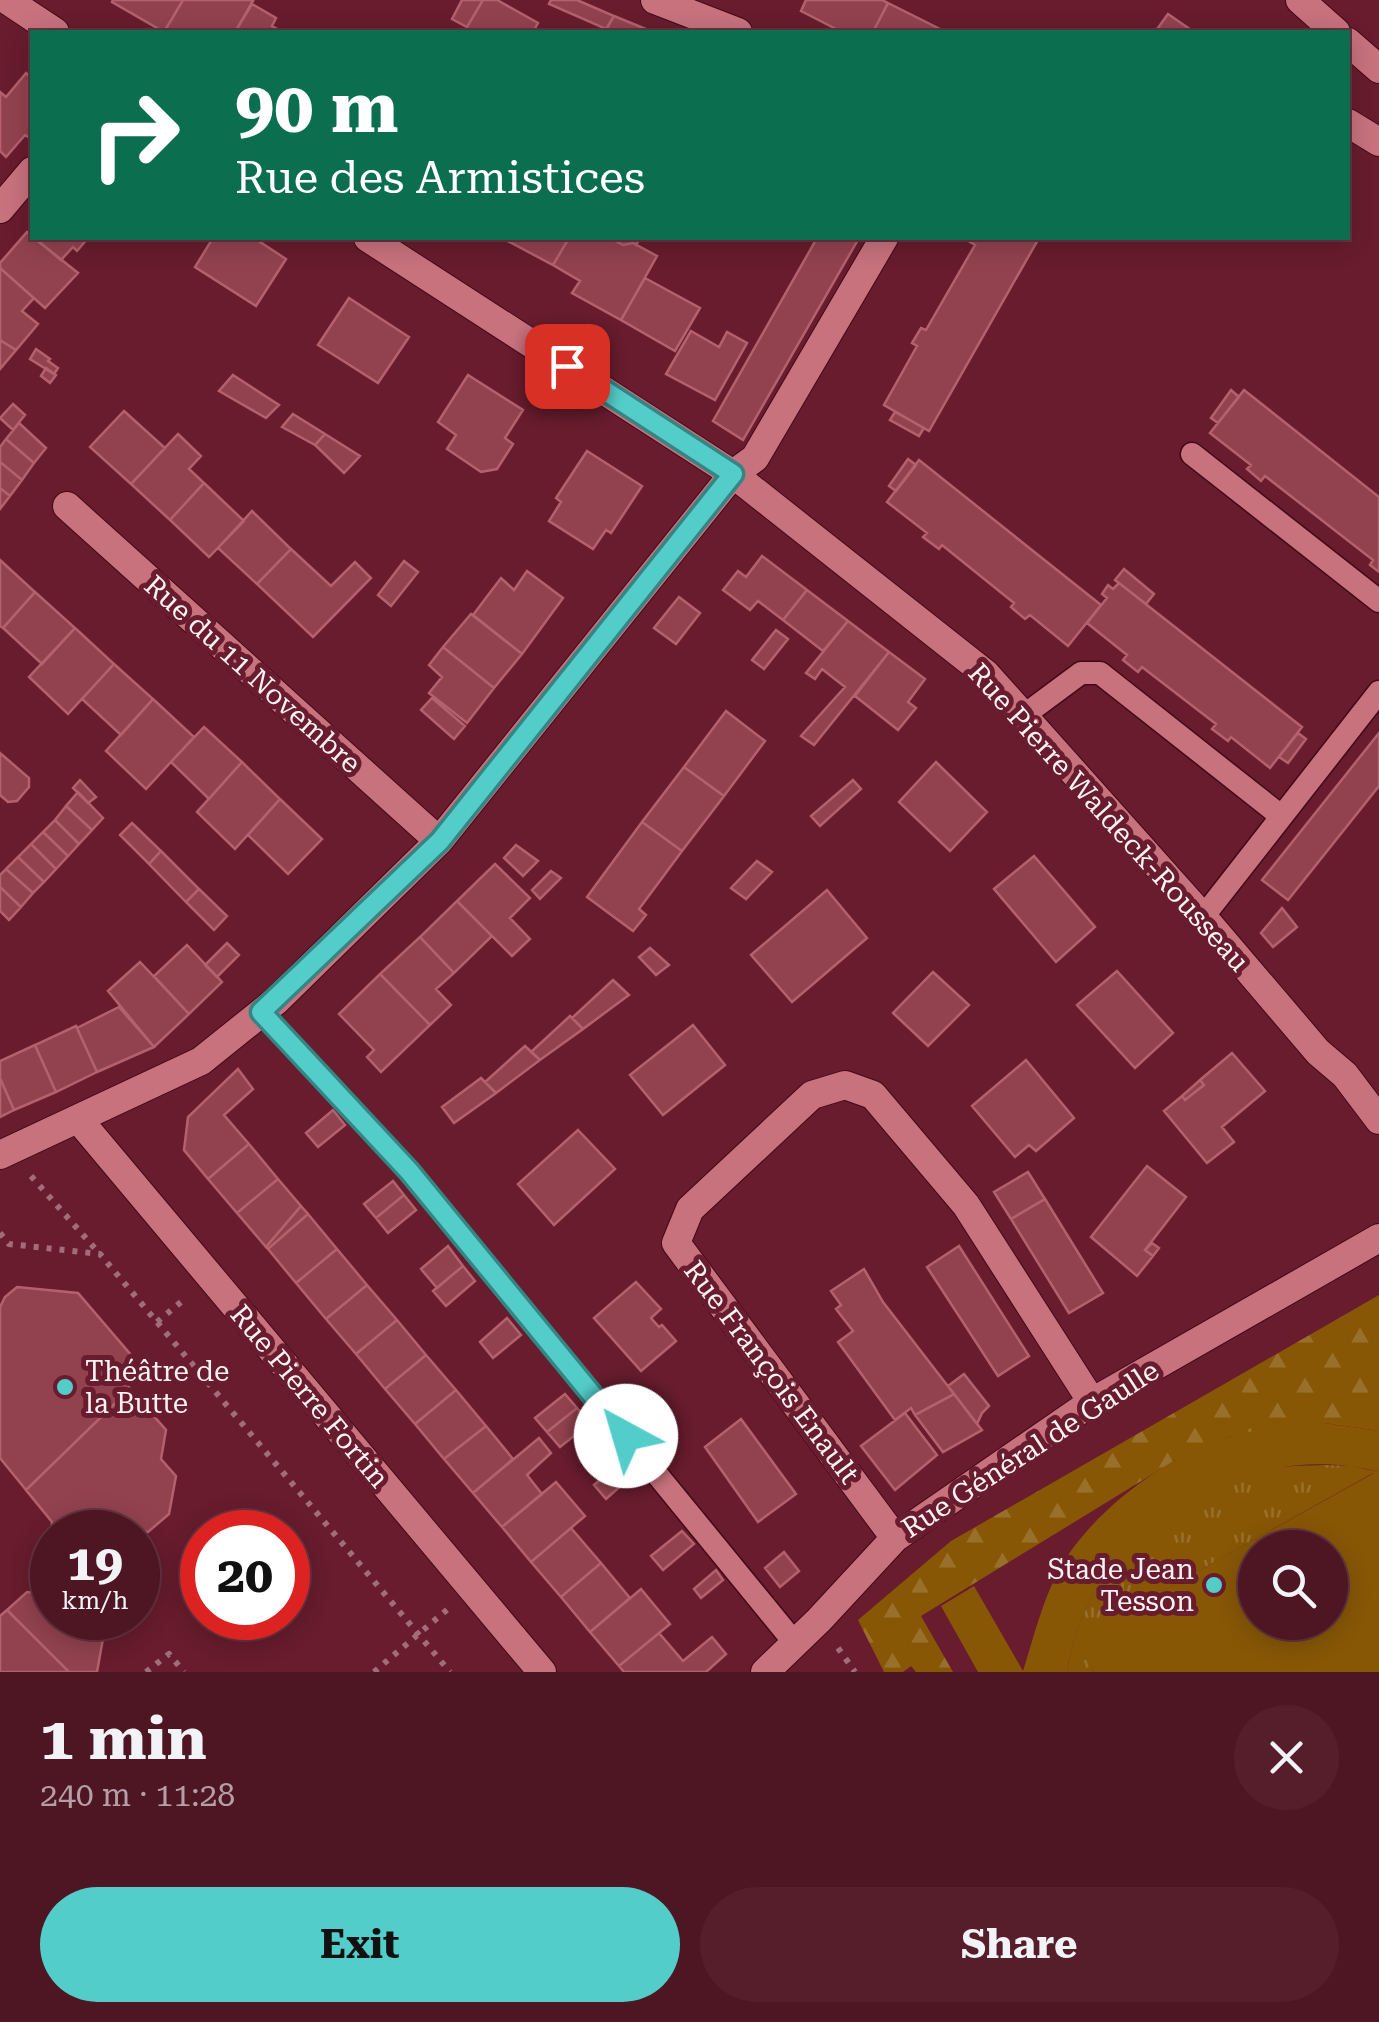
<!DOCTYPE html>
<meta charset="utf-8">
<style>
:root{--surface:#4e1522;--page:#551e2a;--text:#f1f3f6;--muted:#b39fa5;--line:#653440;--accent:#53cdc9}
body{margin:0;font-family:"Roboto Serif",serif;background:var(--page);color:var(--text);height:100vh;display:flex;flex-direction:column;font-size:38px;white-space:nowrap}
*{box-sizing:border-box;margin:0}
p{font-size:32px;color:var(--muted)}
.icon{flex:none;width:55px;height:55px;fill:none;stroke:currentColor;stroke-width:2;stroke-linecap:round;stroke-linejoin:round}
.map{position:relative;height:1672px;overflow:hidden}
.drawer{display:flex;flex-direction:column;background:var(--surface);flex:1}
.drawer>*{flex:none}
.top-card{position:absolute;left:30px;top:30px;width:1320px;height:210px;border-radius:0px;box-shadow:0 5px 25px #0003,0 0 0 2px var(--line);background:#0b6e4f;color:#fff;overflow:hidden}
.fabs{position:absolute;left:1238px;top:1530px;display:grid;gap:20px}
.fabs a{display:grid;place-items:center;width:110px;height:110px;border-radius:50%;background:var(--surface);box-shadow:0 5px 25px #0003,0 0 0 2px var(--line);font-size:50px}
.speed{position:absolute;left:30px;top:1510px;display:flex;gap:20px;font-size:50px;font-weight:700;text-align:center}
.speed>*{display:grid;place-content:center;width:130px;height:130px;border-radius:50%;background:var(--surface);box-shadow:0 5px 25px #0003,0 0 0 2px var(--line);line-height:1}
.speed small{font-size:25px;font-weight:400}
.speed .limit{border:15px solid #d22;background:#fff;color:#111}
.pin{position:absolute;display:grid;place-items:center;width:85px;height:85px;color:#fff;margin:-42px;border-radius:20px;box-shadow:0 5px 15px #0006}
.me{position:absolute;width:110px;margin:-55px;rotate:321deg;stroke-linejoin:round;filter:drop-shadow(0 0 8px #0008)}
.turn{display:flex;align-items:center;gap:35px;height:210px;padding:0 40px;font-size:45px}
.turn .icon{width:130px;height:130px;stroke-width:2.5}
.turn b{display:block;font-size:70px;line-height:85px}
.round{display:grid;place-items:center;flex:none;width:105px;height:105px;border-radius:52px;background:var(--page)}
.summary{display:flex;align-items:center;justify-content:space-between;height:170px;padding:0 40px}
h1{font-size:60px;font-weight:700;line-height:75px}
.cta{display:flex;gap:20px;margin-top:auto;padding:20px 40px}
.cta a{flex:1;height:115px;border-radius:60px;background:var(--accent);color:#111;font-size:40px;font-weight:700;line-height:115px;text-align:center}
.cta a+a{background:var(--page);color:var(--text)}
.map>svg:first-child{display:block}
</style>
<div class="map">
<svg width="1379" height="1672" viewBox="0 0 1379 1672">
<defs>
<pattern id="grass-tufts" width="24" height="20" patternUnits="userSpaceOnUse" patternTransform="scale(2.5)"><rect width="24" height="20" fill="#875706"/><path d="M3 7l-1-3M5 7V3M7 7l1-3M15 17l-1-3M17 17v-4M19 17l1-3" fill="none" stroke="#99702b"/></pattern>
<pattern id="forest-firs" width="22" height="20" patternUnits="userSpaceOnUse" patternTransform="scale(2.5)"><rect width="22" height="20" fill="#875706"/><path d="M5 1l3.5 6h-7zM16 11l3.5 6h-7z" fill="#99702b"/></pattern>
</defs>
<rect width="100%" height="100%" fill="#681c2d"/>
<path fill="url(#grass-tufts)" d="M1325,1465L1352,1466L1379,1472V1482L1373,1473L1077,1639L1094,1672H1067C1080,1576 1158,1500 1249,1473C1273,1465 1300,1466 1325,1465Z"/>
<path fill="url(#forest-firs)" d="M1379,1295V1431L1324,1423L1228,1437L1174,1461L921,1616L953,1672H916L911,1666L903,1672H884L858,1620L951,1541Z"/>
<path fill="#875706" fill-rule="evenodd" d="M1324,1423L1379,1431V1472C1243,1436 1087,1531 1067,1672H978L941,1606L974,1586L1023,1671C1034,1636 1042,1602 1059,1570C1091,1512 1164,1458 1225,1438C1257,1428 1291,1425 1324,1423Z
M1374,1473L1379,1482V1672H1094L1076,1639ZM1255,1548H1330V1622H1255Z"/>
<path fill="#92424f" stroke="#b4616d" stroke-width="2.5" d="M113,0H183L164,32L112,2Z
M183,0H250L253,1L235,32H164Z
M462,0H483L467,27L452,19Z
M483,0H497L538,23L533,32H464Z
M551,0H577L614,16L606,29L549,4Z
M806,0H882L888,3L873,32H842L801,11Z
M888,3L946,32H873Z
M252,4L276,18L272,26L283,32H235Z
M1168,14L1194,32H1155Z
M614,16L653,32H605Z
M26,73L32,79V125L30,128L32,135L30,138L25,135L6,157L0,151V92L6,97Z
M27,232L78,273L45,308L0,268V263Z
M34,238H88L77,251L73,247L61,260Z
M213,238H254L286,259L256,306L195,267Z
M502,238H569L553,265Z
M569,238H610L623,245L633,243L657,256L621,320L572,293L580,281L553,265Z
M610,238H640L636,245L633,243L623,245Z
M817,238H859L743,440L713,421Z
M973,238H1039L929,431L884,405L917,346L912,343L921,328L926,330L975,245L970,242Z
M0,268L34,298L22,311L38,324L16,350L0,340Z
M645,278L700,308L675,351L621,320Z
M349,298L409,337L378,383L318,345Z
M691,331L719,347L727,332L747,343L715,400L666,374Z
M0,340L16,350L0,369Z
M36,349L50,359L48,361L58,368L54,374L30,359Z
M46,368L56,375L50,383L41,376Z
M233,375L253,388L279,405L266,418L219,391Z
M468,375L523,410L505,438L513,444L497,469L481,472L447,449L456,435L438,422Z
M1231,390L1239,397L1218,423L1211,418Z
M1244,390L1379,497V572L1370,565L1373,560L1265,476L1261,481L1247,469L1251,465L1210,433Z
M13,404L25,415L13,430L0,418Z
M124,411L165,448L131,484L90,447Z
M895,412L924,428L919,436L890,420Z
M293,414L325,434L315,445L282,427Z
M19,423L46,448L34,463L6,439Z
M178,434L201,456L189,469L204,483L170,520L131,484Z
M325,434L360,456L344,473L315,445Z
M6,439L34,463L22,480L0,462V447Z
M587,451L642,486L611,533L606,530L593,549L549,521L561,502L556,498Z
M908,459L916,465L896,491L889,486Z
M919,460L1101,605L1068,646L1030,615L1025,619L1011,607L1014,603L942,545L939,549L923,537L927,533L887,502Z
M0,462L22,480L10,496L0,488Z
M204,483L244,521L209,557L170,520Z
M0,488L10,496L0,509Z
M252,511L291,549L257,584L218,548Z
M291,549L331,586L355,562L371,578L313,637L257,584Z
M762,556L807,590L783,620L758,601L750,610L723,590L738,571L746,577Z
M0,560L35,592L3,628L0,626Z
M404,561L418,572L391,606L378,595Z
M1124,569L1154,594L1146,604L1115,580Z
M527,571L563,598L522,654L473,615L501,578L514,590Z
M1119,583L1302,727L1270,768L1231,737L1228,741L1212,729L1216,724L1142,667L1138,672L1123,660L1127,655L1087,623L1107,598L1102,594L1108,585L1113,589Z
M807,590L848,621L823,651L783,620Z
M35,592L75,628L42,664L3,628Z
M679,597L700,613L676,644L654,628Z
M471,614L522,654L494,688L443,647Z
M848,621L889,652L814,745L801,736L845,687L822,669L815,679L806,673Z
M75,628L114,664L68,714L29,677Z
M776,630L788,639L764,669L752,660Z
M443,647L494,688L467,723L429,693L442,677L429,665Z
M889,652L925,679L908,702L916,708L898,730L855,696Z
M114,664L153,699L121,735L82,699Z
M432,698L465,726L454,739L421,710Z
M153,699L194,737L146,789L106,751Z
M726,711L765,741L724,796L684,767Z
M204,727L242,762L209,799L171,762Z
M1298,733L1306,739L1288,763L1279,757Z
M1379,733V786L1288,900L1262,880Z
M0,753L29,778V787L17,801L8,802L0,795Z
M242,762L280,799L235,849L197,812Z
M936,762L987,812L950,851L899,802Z
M684,767L724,796L682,851L642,822Z
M80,780L96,797L88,803L73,788Z
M853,780L861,789L820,826L811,816Z
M78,792L103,818L92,830L66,806Z
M280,799L322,839L288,874L248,835Z
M66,806L92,830L79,844L55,820Z
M55,820L79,844L68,856L43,832Z
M642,822L682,851L639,909L646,915L633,931L587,897Z
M132,823L161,851L149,864L120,835Z
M43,832L68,856L56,869L31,844Z
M31,844L56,869L44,882L18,857Z
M516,845L538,861L523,876L504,858Z
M161,851L199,889L186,902L149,864Z
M1034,856L1095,927L1056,962L994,889Z
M18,857L44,882L33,893L6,869Z
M757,861L772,872L746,899L731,888Z
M495,864L530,898L510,918L530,939L512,956L457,901Z
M6,869L33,893L21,907L0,887V875Z
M551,871L561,878L540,899L532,890Z
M0,887L21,907L9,920L0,911Z
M199,889L227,916L214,930L186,902Z
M827,890L867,938L792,1002L751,955Z
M457,901L492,936L454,973L420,937Z
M1282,908L1297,927L1273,947L1261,933Z
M420,937L454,973L436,989L451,1005L430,1025L380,974Z
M227,943L239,955L217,977L205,965Z
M187,945L222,982L189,1014L154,976Z
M650,948L669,965L656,975L639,957Z
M140,962L189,1014L154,1047L108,991Z
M1117,971L1173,1033L1135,1068L1077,1005Z
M933,972L969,1005L928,1046L893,1013Z
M380,974L430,1025L381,1072L367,1057L374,1050L339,1014Z
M613,980L629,995L583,1029L572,1018Z
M119,1007L154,1047L97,1072L77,1028Z
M570,1016L583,1029L540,1060L531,1052Z
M693,1025L725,1065L663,1115L630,1075Z
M76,1026L97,1072L56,1092L35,1045Z
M35,1045L56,1092L14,1110L0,1078V1061Z
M525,1046L540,1060L496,1093L485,1082Z
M1232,1053L1265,1091L1222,1127L1234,1142L1207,1163L1164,1111L1182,1096L1185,1100L1204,1085L1200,1080Z
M1026,1060L1074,1118L1036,1151L1029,1145L1015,1157L972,1106Z
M238,1069L253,1089L224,1115L249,1144L208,1179L184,1150L188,1117Z
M0,1078L14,1110L0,1117Z
M481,1078L496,1093L454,1123L442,1107Z
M1200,1080L1204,1085L1185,1100L1182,1096Z
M333,1110L345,1125L318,1147L306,1133Z
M578,1130L615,1169L554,1225L518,1184Z
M249,1144L278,1179L237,1213L208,1179Z
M1147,1166L1186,1197L1145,1250L1153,1256L1137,1276L1091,1237Z
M1028,1172L1045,1199L1011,1219L994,1192Z
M278,1179L301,1206L266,1247L237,1213Z
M393,1181L404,1195L376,1218L364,1204Z
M404,1195L416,1210L388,1233L376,1218Z
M1045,1199L1103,1293L1069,1313L1011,1219Z
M301,1206L308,1214L268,1249L266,1247Z
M308,1214L337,1249L296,1283L268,1249Z
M1152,1243L1159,1248L1153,1256L1145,1250Z
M448,1246L463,1266L437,1288L421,1269Z
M959,1246L1029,1356L998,1376L927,1267Z
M337,1249L367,1285L326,1319L296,1283Z
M463,1266L475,1281L446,1306L433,1291Z
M864,1269L883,1302L954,1394L915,1415L911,1408L895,1420L838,1342L853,1331L836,1309L841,1305L831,1291Z
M636,1282L661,1309L651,1318L659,1327L662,1325L676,1341L641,1371L594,1318Z
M367,1285L397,1320L356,1354L326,1319Z
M17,1287L78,1293L131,1355L128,1375L120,1374L118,1382L128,1385L130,1389L26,1490L0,1458V1307L5,1297Z
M507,1318L521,1335L493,1358L480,1342Z
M397,1320L426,1355L385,1389L356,1354Z
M426,1355L456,1390L415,1424L385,1389Z
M964,1374L989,1406L982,1413L977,1424L948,1386Z
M130,1389L166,1430L161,1459L176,1476L169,1514L148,1532L126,1529L123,1532H52V1618H125L104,1633L97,1672H69L7,1610L27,1592L36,1593L43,1587L44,1579L37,1572L45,1537L51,1531L52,1522L26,1490Z
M456,1390L486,1426L444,1459L415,1424Z
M565,1394L577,1408L547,1432L535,1418Z
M954,1394L982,1430L943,1452L915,1415Z
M577,1408L590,1423L560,1447L547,1432Z
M905,1413L937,1455L895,1490L861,1446Z
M741,1419L796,1494L758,1522L705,1447Z
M486,1426L513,1459L473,1493L444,1459Z
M539,1438L551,1453L527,1475L542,1494L502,1527L473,1493Z
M622,1461L633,1475L606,1499L594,1485Z
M556,1482L585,1516L531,1562L502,1527Z
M571,1528L601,1563L561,1597L531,1562Z
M682,1531L694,1544L663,1570L651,1556Z
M784,1552L799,1571L780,1587L765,1568Z
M601,1563L630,1598L590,1632L561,1597Z
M716,1570L723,1580L701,1598L694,1589Z
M641,1589L670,1624L619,1666L590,1632Z
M7,1610L69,1672H0V1616Z
M659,1633L683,1661L712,1637L726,1654L706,1672H624L619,1666Z"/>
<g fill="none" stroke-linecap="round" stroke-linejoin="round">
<defs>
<path id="service" d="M1192,454L1379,601
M1023,716L1081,673H1100L1281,816
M1203,917L1379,692
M261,1012L409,1171L794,1642"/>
<path id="minor" d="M7,0L55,32
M655,0L738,32
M1300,0L1336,32
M1348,42L1379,69
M1348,123L1379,142
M0,209L32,171
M368,238L733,474L986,674L1203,917L1318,1052L1345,1075L1379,1120
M67,506L439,841
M79,1120L542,1672
M0,1155L201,1061L277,1000L439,841L733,474L755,458L884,238
M895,1538L676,1243L690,1209L812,1095L845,1085L873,1095L966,1205L1092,1402
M765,1672L819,1620L895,1538L1092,1402L1379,1238"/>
</defs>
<use href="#service" stroke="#430918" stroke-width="25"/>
<use href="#minor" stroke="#430918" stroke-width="30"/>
<path stroke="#a06d78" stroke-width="6" stroke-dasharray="5 8" stroke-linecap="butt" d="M31,1176L99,1253
M0,1233L9,1244L100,1254L450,1672
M157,1322L187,1297
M838,1648L855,1672
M146,1672L169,1654L184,1672
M374,1672L449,1608"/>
<use href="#service" stroke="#c8727e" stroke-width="22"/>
<use href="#minor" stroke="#c8727e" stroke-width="28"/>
</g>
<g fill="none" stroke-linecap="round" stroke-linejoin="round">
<defs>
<path id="route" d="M567,366L733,474L440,841L261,1012L409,1171L626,1436"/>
</defs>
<use href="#route" stroke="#368583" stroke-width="25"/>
<use href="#route" stroke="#53cdc9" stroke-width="18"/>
</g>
<g fill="#53cdc9" stroke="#681c2d" stroke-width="4">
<circle cx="65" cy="1387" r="10"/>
<circle cx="1214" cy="1585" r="10"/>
</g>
<g text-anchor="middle" stroke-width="10" stroke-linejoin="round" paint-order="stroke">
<g font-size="28" fill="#fcf2f3" stroke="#681c2d">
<text transform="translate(253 674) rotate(42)" y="10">Rue du 11 Novembre</text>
<text transform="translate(1109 817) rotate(48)" y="10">Rue Pierre Waldeck-Rousseau</text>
<text transform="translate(772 1372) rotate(53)" y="10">Rue François Enault</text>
<text transform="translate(310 1396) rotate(50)" y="10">Rue Pierre Fortin</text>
<text transform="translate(1030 1449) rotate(-33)" y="10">Rue Général de Gaulle</text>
</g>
<g font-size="28" fill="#fcf2f3" stroke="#681c2d" text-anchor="start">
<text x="85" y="1381">Théâtre de<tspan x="85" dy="32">la Butte</tspan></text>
<text x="1194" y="1579" text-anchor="end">Stade Jean<tspan x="1194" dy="32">Tesson</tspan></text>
</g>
</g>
</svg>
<div class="fabs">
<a><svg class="icon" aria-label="search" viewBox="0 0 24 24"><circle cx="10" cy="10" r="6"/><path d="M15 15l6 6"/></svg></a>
</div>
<div class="speed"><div>19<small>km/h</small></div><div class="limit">20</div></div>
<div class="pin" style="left:567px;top:366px;background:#d93025"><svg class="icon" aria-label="arrive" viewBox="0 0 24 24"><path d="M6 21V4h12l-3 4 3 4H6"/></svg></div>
<svg class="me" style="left:626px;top:1436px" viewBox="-20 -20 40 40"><circle r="19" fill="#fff"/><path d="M0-13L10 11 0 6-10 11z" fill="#53cdc9"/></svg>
<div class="top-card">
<div class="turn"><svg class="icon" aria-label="right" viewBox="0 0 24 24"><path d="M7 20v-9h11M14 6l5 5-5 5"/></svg><div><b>90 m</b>Rue des Armistices</div></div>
</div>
</div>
<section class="drawer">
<div class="summary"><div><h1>1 min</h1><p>240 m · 11:28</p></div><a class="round"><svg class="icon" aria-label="close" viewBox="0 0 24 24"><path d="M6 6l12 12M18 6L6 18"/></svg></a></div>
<div class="cta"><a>Exit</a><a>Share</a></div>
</section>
